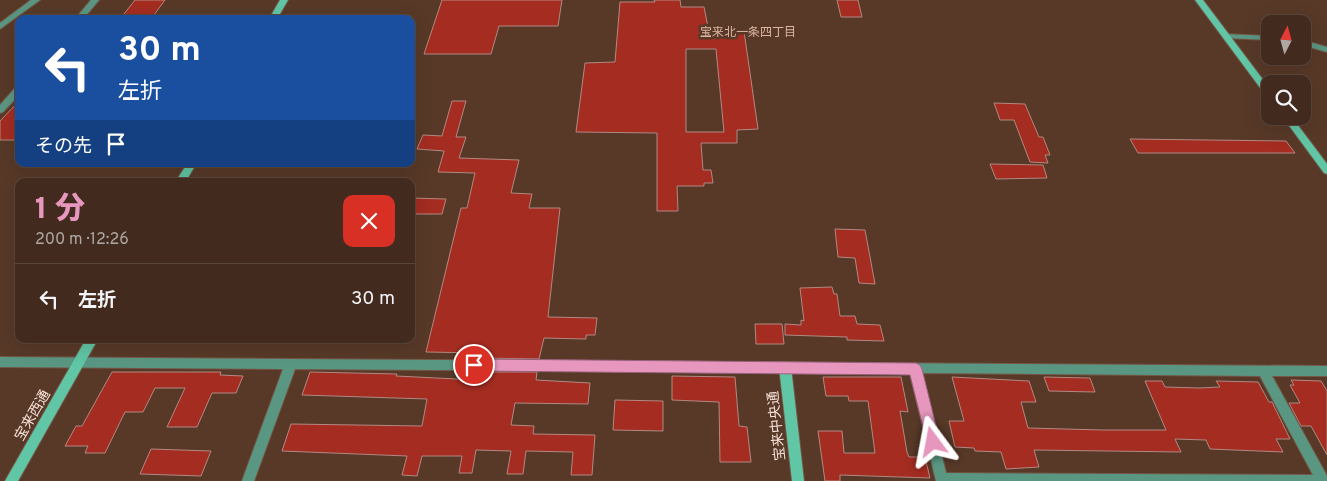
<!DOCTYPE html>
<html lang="ja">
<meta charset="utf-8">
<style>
:root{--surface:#422b1e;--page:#4c372b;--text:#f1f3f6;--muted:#aea7a4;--line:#5a473c;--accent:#e797bd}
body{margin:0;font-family:Overpass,"Noto Sans JP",sans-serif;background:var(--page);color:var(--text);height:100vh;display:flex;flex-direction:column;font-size:19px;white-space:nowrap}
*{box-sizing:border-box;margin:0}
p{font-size:16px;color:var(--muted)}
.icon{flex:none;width:28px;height:28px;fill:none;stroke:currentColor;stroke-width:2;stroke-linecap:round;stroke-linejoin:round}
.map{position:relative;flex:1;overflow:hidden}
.sheet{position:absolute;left:15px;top:178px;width:400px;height:165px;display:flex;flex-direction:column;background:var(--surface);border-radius:10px;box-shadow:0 5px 20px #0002,0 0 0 1px var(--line)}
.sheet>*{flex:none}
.banner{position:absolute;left:15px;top:15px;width:400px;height:152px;border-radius:10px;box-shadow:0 5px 20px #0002,0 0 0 1px var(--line);background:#1a4fa0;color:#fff;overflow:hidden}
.needle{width:32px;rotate:6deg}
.controls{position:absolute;left:1261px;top:15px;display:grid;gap:10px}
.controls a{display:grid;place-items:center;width:50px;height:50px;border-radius:10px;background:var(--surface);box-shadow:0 5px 20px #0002,0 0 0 1px var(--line);font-size:25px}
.pin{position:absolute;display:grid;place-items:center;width:42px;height:42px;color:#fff;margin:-21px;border:2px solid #fff;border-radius:50%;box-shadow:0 1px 5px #0007}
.me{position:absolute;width:55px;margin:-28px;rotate:347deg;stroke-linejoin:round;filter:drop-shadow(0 0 4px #0008)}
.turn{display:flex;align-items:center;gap:18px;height:105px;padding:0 20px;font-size:22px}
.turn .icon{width:65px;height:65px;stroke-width:2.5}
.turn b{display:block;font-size:35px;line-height:42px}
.then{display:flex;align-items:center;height:48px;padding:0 20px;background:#0003;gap:10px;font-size:19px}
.round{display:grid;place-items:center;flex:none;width:52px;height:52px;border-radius:10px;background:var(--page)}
.summary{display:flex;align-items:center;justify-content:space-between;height:85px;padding:0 20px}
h1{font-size:30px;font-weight:800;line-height:38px;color:var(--accent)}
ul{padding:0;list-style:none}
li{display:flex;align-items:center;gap:15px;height:70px;padding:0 20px;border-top:1px solid var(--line)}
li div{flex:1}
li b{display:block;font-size:19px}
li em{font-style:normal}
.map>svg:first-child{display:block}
</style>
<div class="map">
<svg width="1327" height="481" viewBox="0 0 1327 481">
<rect width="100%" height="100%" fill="#583928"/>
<path fill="#a42c21" stroke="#b28982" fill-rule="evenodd" d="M135,0H165L151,19H120Z
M442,0H562L558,26H499L491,54H424Z
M654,0H680L681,7H704L709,32L744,31L758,129L737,130V143H701L703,170H711L713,183H704V186H677L678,211H657V133L576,132L585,63L615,62L620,2H655ZM686,49H716L724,132H686Z
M837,0H858L862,17H841Z
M19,101V140H0V121Z
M452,101H466L456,137H466L459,158L519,160L511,193L532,194L529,208H560L548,317L597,318L595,335H586V339L544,338L539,359L481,358L482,353L426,352L461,208H467L475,173L438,172L444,151L417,149L423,135L442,136Z
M994,103L1025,104L1039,137H1043L1050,155H1045L1048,163L1030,162L1014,120H1000Z
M1130,139L1286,141L1295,153H1138Z
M990,164L1043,165L1047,178L996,179Z
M411,198L446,199L442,214H411Z
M835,229L865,230L875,284L859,283L855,258L838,257Z
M832,287L834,294H837L840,316H855L857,324L880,325L884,341L847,340V337L785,335V324L801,325V320L804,321L800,288Z
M755,324H782L784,344H756Z
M112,372H221L220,375L243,376L236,393H212L197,427H167L185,388H155L143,412H125L105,453H85L88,446H65L76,426H82Z
M310,372L397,374L396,376L477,380L479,372H537L536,380L590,383L588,404L515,403L511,425L534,426L533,434L595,435L592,475H571L573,452L526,451L523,474H507L511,451L476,450L472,473H459L462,456H422L417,476L402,475L407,456L282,451L291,424L422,426L427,399L302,395Z
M672,376L735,377L739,426L747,427L751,462H720L719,402L672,400Z
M823,377H901L908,412L900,411L907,452L909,457H925L930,478L840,475V481H825L818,431H842L844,453H875L868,401H849L848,396H826Z
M952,377L1029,381L1036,402H1021L1028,428L1102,430H1166L1145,381H1162L1165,387L1199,388L1220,387L1216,381L1258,382L1269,402H1272L1290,439H1276L1283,452L1210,449L1206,440L1175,439L1181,452L1034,450L1039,467L1006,469L1001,452L975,451L974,448L955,447L949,421H964Z
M1044,377L1090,378L1095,392L1049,391Z
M1291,380L1321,381L1327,391V455L1311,426H1301L1289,403H1300L1290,385H1294Z
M615,400L663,401V431L613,430Z
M151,449L211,451L201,476L140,474Z"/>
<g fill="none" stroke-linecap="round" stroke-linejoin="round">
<defs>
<path id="street" d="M31,0H40L0,29V23Z
M91,0H99L83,19H75Z
M1223,34L1270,36V40L1226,38H1223Z
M1302,40L1327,47V52L1302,45Z
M19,86V95L3,112L0,113V105L16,87Z
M0,357L1327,366V376H1272L1327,476V481H936L910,373L295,369L254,481H242L283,369L0,367ZM922,373L1260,376L1313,475L946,473Z"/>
<path id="secondary" d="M280,0H288L277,19H269Z
M1195,0H1203L1270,89V98L1267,97Z
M1282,116H1291L1327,164V174L1324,173Z
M187,164H196L186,181H176Z
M86,339H98L18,481H5Z
M785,362L789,363L791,367L804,481H792L779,367L781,363Z"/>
</defs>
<use href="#street" stroke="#745748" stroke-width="2"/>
<use href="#secondary" stroke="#745748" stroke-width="2"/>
<use href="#street" fill="#5a9782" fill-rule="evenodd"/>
<use href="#secondary" fill="#60c6a5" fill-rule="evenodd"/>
</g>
<path fill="#e797bd" stroke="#96627b" d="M474,359L916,363L920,365L922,369L940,442L938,447L933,449L928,447L910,375L474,371L470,369L468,365L470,361Z"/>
<g text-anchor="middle" stroke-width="5" stroke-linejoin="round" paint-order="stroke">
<g font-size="12" fill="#dcb6a2" stroke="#583928">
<text x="748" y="36">宝来北一条四丁目</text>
</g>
<g font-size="14" fill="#f5e1d7" stroke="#583928">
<text transform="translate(32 415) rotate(-60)" y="5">宝来西通</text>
<text transform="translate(776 426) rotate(-96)" y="5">宝来中央通</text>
</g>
</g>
</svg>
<div class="controls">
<a><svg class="needle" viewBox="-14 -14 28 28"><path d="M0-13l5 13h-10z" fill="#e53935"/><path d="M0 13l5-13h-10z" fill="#aea7a4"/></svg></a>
<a><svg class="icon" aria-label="search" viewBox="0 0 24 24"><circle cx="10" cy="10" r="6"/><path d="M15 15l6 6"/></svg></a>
</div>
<div class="pin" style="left:474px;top:365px;background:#d93025"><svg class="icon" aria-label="arrive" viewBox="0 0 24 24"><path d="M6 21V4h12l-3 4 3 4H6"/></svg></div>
<svg class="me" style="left:933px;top:442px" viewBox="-20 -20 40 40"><path d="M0-17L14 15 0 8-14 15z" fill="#e797bd" stroke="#fff" stroke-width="4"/></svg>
<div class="banner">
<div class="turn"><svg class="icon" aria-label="left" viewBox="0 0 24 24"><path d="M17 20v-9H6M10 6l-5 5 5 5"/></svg><div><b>30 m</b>左折</div></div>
<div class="then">その先<svg class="icon" aria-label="arrive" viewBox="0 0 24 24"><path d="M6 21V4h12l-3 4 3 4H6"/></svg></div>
</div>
<section class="sheet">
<div class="summary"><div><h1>1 分</h1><p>200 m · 12:26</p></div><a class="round" style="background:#d93025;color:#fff"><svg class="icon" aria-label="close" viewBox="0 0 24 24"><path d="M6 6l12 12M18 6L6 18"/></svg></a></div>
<ul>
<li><svg class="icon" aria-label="left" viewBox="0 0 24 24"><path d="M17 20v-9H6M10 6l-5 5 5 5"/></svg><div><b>左折</b></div><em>30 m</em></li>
</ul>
</section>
</div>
